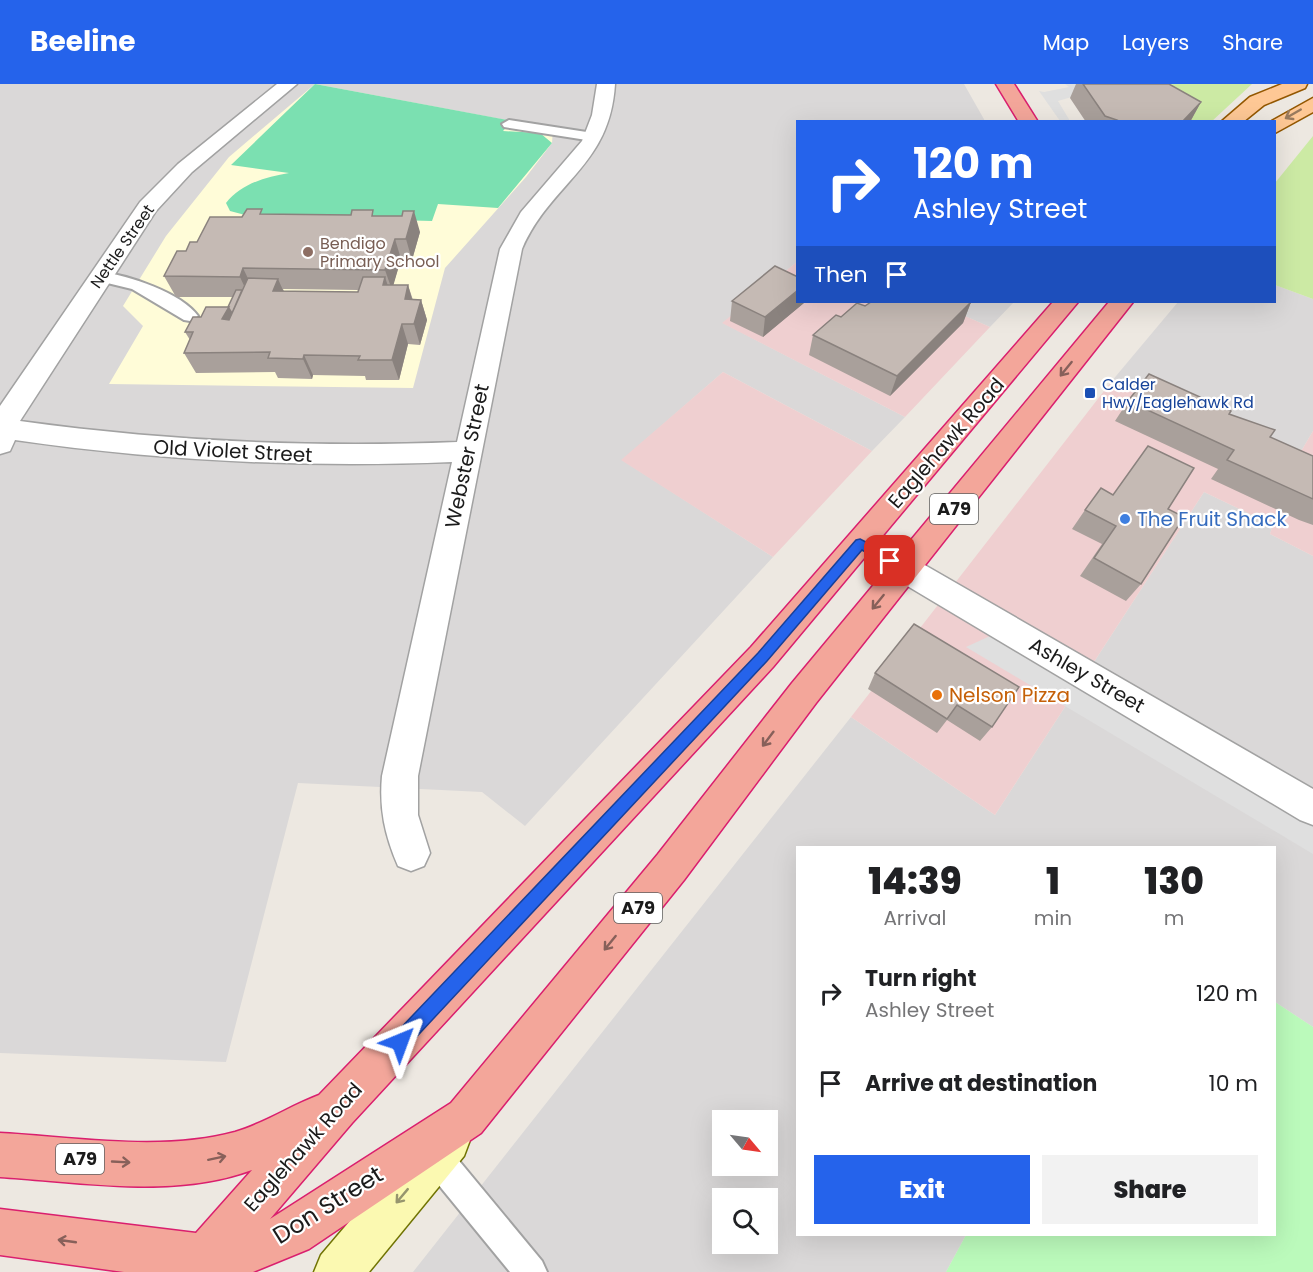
<!DOCTYPE html>
<style>
:root{--surface:#fff;--page:#f2f2f2;--text:#202124;--muted:#757577;--accent:#2563eb}
body{margin:0;font-family:Poppins,sans-serif;background:var(--page);color:var(--text);height:100vh;display:flex;flex-direction:column;font-size:22px;white-space:nowrap}
*{box-sizing:border-box;margin:0}
p{font-size:20px;color:var(--muted)}
.icon{flex:none;width:33px;height:33px;fill:none;stroke:currentColor;stroke-width:2;stroke-linecap:round;stroke-linejoin:round}
.map{position:relative;flex:1;overflow:hidden}
.side{position:absolute;left:796px;top:762px;width:480px;height:390px;display:flex;flex-direction:column;background:var(--surface);border-radius:0px;box-shadow:0 6px 24px #0002}
.side>*{flex:none}
.hud{position:absolute;left:796px;top:36px;width:480px;height:183px;border-radius:0px;box-shadow:0 6px 24px #0002;background:#2563eb;color:#fff;overflow:hidden}
.needle{width:39px;rotate:119deg}
.controls{position:absolute;left:712px;top:1026px;display:grid;gap:12px}
.controls a{display:grid;place-items:center;width:66px;height:66px;border-radius:0px;background:var(--surface);box-shadow:0 6px 24px #0002;font-size:30px}
.pin{position:absolute;display:grid;place-items:center;width:51px;height:51px;color:#fff;margin:-26px;border-radius:12px;box-shadow:0 3px 9px #0006}
.me{position:absolute;width:66px;margin:-33px;rotate:44deg;stroke-linejoin:round;filter:drop-shadow(0 0 4px #0008)}
.turn{display:flex;align-items:center;gap:21px;height:126px;padding:0 18px;font-size:27px}
.turn .icon{width:78px;height:78px;stroke-width:2.5}
.turn b{display:block;font-size:42px;line-height:51px}
.then{display:flex;align-items:center;height:57px;padding:0 18px;background:#0003;gap:12px;font-size:22px}
.eta{display:flex;justify-content:space-evenly;align-items:center;height:102px;text-align:center}
.eta b{font-size:36px;font-weight:800;line-height:42px}
.button{display:flex;gap:12px;margin-top:auto;padding:12px 18px}
.button a{flex:1;height:69px;border-radius:0px;background:var(--accent);color:#fff;font-size:24px;font-weight:800;line-height:69px;text-align:center}
.button a+a{background:var(--page);color:var(--text)}
ul{padding:0;list-style:none}
li{display:flex;align-items:center;gap:18px;height:90px;padding:0 18px}
li div{flex:1}
li b{display:block;font-size:22px}
li em{font-style:normal}
header{display:flex;align-items:center;gap:36px;box-sizing:border-box;height:84px;padding:0 30px;background:var(--accent);color:#fff}
header strong{font-size:28px}
nav{display:flex;gap:33px;margin-inline-start:auto;font-size:21px}
.map>svg:first-child{display:block}
</style>
<header>
<strong>Beeline</strong>
<nav><a>Map</a><a>Layers</a><a>Share</a></nav>
</header>
<div class="map">
<svg width="1313" height="1188" viewBox="0 0 1313 1188">
<rect width="100%" height="100%" fill="#ede8e1"/>
<path fill="#dad8d8" fill-rule="evenodd" d="M0,0H964L985,37L798,38V177L723,239L905,333L872,367L723,288L622,376L773,473L525,742L482,708L298,699L226,978L0,969Z
M1275,201L1313,215V347L1293,381L1111,298L1178,218H1275Z
M933,218H1014L990,243Z
M1204,408L1273,441L1270,450L1313,472V943L1275,918V764H798V1150L966,1151L946,1188H413L851,633L995,731ZM723,1036H768V1082H723ZM723,1114H768V1160H723Z"/>
<path fill="#efcfd0" d="M798,177V218H933L990,243L905,333L722,239Z
M723,288L872,367L773,473L621,376Z
M1111,298L1293,381L1313,347V472L1270,450L1273,441L1204,408L995,731L851,633Z"/>
<path fill="#fffcd8" d="M315,0L553,45L552,59L526,93L445,184L413,304L109,300L143,242L123,222L166,152L229,73Z"/>
<path fill="#cceaa4" d="M1126,0H1252L1211,38L1188,37Z
M1313,52V215L1275,201V99Z"/>
<path fill="#bbfabb" d="M1275,918L1313,943V1188H946L966,1151L1275,1150Z"/>
<path fill="#7be0b1" d="M315,0L512,37L503,47L540,49L552,59L498,124L438,120L432,137L249,132L230,127L226,119C241,100 265,93 289,89L231,81Z"/>
<path fill="#dfdfdf" d="M1065,0H1116L1058,17L1070,37H1060L1039,7L1044,8L1069,3Z
M990,552L1313,741V770L966,563Z"/>
<g fill="none" stroke-linecap="round" stroke-linejoin="round">
<defs>
<path id="service" d="M509,36L593,49L600,53L593,57L504,43L502,40Z
M101,188C128,191 182,209 198,232L190,237L184,236L132,205L95,196L93,193L95,190Z
M435,1057L446,1061L542,1177L547,1188H510L424,1083L420,1072L424,1061Z"/>
<path id="minor" d="M277,0H297L192,88L156,127L20,337C165,357 310,364 457,358L500,165L521,128L582,57L592,31L597,0H615C610,83 551,98 522,165L418,692V731L430,769L424,782L411,787L398,782C385,752 379,725 382,692L452,378C306,384 160,377 15,356L10,367L0,370V322L140,118L178,80Z
M905,473L916,476L1313,705V741L1300,736L894,494L890,485L894,476Z"/>
<path id="secondary" d="M448,1034L464,1040L470,1056L464,1072L369,1188H314L321,1171L432,1040Z"/>
<path id="primary" d="M1282,0H1307L1305,4L1264,21L1243,38H1221L1250,13Z
M1313,14V28L1275,49V38H1270Z"/>
<path id="trunk" d="M996,0H1014L1038,38H1019Z
M1053,218H1078L773,583L352,1039L270,1135L451,1019L658,770L792,599L1109,218H1133L816,619L684,796L481,1049L309,1165L253,1188H124L0,1171V1125L196,1149L252,1086C173,1115 83,1098 0,1093V1049C75,1053 162,1068 235,1048C265,1039 290,1022 319,1011L751,563Z"/>
</defs>
<use href="#service" stroke="#a2a2a2" stroke-width="4"/>
<use href="#minor" stroke="#a2a2a2" stroke-width="3"/>
<use href="#secondary" stroke="#707302" stroke-width="3"/>
<use href="#primary" stroke="#935700" stroke-width="3"/>
<use href="#trunk" stroke="#da1f6e" stroke-width="3"/>
<use href="#service" fill="#fff" fill-rule="evenodd"/>
<use href="#minor" fill="#fff" fill-rule="evenodd"/>
<use href="#secondary" fill="#fbf9b1" fill-rule="evenodd"/>
<use href="#primary" fill="#fec895" fill-rule="evenodd"/>
<use href="#trunk" fill="#f3a69a" fill-rule="evenodd"/>
</g>
<path fill="#a9a09b" fill-rule="evenodd" d="M1076,0H1169L1201,18L1190,38H1086L1070,14Z
M264,130L375,132L420,148L412,176L401,175L393,201H408L413,216H421L427,236L420,261L408,260L399,296H366L365,292L313,291L312,295L278,294L275,288L196,289L184,269L190,256L185,248L201,233L228,223L233,213H176L164,192L186,167L197,158L242,133ZM283,205L358,206L357,208L284,207Z
M732,217L798,218H805L763,253L730,237Z
M971,218L963,239L890,312L809,271L813,251L841,233L865,222Z
M1128,317L1270,353L1313,372V441L1299,436L1211,395L1218,385L1115,337Z
M1113,411L1168,425L1141,500L1126,517L1080,492L1102,460L1072,445L1085,426Z
M914,540L992,643L980,657L947,636L937,649L868,605L875,589Z"/>
<path fill="#8a827e" d="M1201,18L1190,38H1182Z
M414,127L420,148L412,176L406,155Z
M395,155L401,175L392,206L385,186Z
M243,184L253,205L246,206L240,193Z
M385,193L392,214L383,201Z
M278,195L287,215L273,207Z
M408,201L414,222L405,215Z
M798,206V218H805L804,219L763,253L765,233Z
M421,216L427,236L420,261L414,240Z
M971,218L963,239L890,312L897,292Z
M229,223L239,243L222,235Z
M402,240L408,260L399,296L392,276Z
M304,271L313,291L312,295L303,275Z"/>
<path fill="#c5bab4" stroke="#8a827e" stroke-width="1.5" d="M1083,0H1169L1201,18L1182,38H1115L1117,36L1105,32Z
M247,125H262L260,130L351,131L352,126H373L372,132H402L403,127H414L406,155H395L385,186L243,184L240,193L164,192L177,167H186L190,158H197L210,133H242Z
M775,182L798,193V206L765,233L732,217Z
M363,193H385L383,201H408L405,215L421,216L414,240H402L392,276H358L360,272L304,271L303,275L268,274L270,268L184,269L193,248H185L193,233H201L206,223H229L222,235L229,236L248,194L278,195L273,207L358,208Z
M236,206H242L232,229L228,223Z
M871,218H971L897,292L813,251L836,231L841,233L857,219L865,222Z
M1149,290L1231,327L1229,330L1275,346L1270,353L1313,372V415L1227,376L1234,366L1128,317Z
M1148,362L1194,384L1168,425L1184,433L1141,500L1094,474L1116,442L1085,426L1101,404L1113,411Z
M914,540L1019,603L992,643L957,621L947,635L875,589Z"/>
<defs><path id="oneway-shaft" d="M-6 0H5M1.5-3L5.5 0L1.5 3" fill="none" stroke-width="1.6" stroke-linecap="round" stroke-linejoin="round" transform="scale(1.5)"/></defs>
<use stroke="#987a5e" href="#oneway-shaft" transform="translate(1293 30) rotate(150)"/>
<g stroke="#87605a">
<use href="#oneway-shaft" transform="translate(1066 285) rotate(129)"/>
<use href="#oneway-shaft" transform="translate(878 518) rotate(129)"/>
<use href="#oneway-shaft" transform="translate(768 655) rotate(127)"/>
<use href="#oneway-shaft" transform="translate(610 859) rotate(129)"/>
<use href="#oneway-shaft" transform="translate(217 1074) rotate(-12)"/>
<use href="#oneway-shaft" transform="translate(121 1078) rotate(3)"/>
<use href="#oneway-shaft" transform="translate(67 1157) rotate(-172)"/>
</g>
<use stroke="#96956e" href="#oneway-shaft" transform="translate(402 1112) rotate(130)"/>
<path fill="#2563eb" stroke="#184099" stroke-width="1.5" d="M860,455L895,473V480H886L862,466L767,577L406,964L400,966L394,964L391,958L394,951L758,569L856,456Z"/>
<circle fill="#8d6e63" stroke="#fff" stroke-width="2" cx="308" cy="168" r="6"/>
<rect fill="#1a4fb4" stroke="#fff" stroke-width="2" x="1084" y="303" width="12" height="12" rx="3"/>
<circle fill="#3f7fe0" stroke="#fff" stroke-width="2" cx="1125" cy="435" r="6"/>
<circle fill="#e8710a" stroke="#fff" stroke-width="2" cx="937" cy="611" r="6"/>
<g text-anchor="middle" stroke-width="4.5" stroke-linejoin="round" paint-order="stroke">
<g font-size="16" fill="#785e54" stroke="#fff" text-anchor="start">
<text x="320" y="165">Bendigo<tspan x="320" dy="18">Primary School</tspan></text>
</g>
<g font-size="16" fill="#1b1b1b" stroke="#fff">
<text transform="translate(122 162) rotate(-55)" y="6">Nettle Street</text>
</g>
<g font-size="16" fill="#164399" stroke="#fff" text-anchor="start">
<text x="1102" y="306">Calder<tspan x="1102" dy="18">Hwy/Eaglehawk Rd</tspan></text>
</g>
<g fill="#fff" stroke="#5f5f5f" stroke-width="1.5">
<rect x="930" y="410" width="48" height="30" rx="4.5"/>
<rect x="614" y="809" width="48" height="30" rx="4.5"/>
<rect x="56" y="1060" width="48" height="30" rx="4.5"/>
</g>
<g font-size="18" font-weight="bold" fill="#1b1b1b">
<text x="954" y="431">A79</text>
<text x="638" y="830">A79</text>
<text x="80" y="1081">A79</text>
</g>
<g font-size="20" fill="#1b1b1b" stroke="#fff">
<text transform="translate(946 359) rotate(-49)" y="7">Eaglehawk Road</text>
<text transform="translate(233 367) rotate(3)" y="7">Old Violet Street</text>
<text transform="translate(467 372) rotate(-78)" y="7">Webster Street</text>
<text transform="translate(1087 591) rotate(30)" y="7">Ashley Street</text>
<text transform="translate(303 1063) rotate(-48)" y="7">Eaglehawk Road</text>
</g>
<g font-size="20" fill="#366cbe" stroke="#fff" text-anchor="start">
<text x="1137" y="442">The Fruit Shack</text>
</g>
<g font-size="20" fill="#c56008" stroke="#fff" text-anchor="start">
<text x="949" y="618">Nelson Pizza</text>
</g>
<g font-size="24" fill="#1b1b1b" stroke="#fff">
<text transform="translate(328 1121) rotate(-32)" y="8">Don Street</text>
</g>
</g>
</svg>
<div class="controls">
<a><svg class="needle" viewBox="-14 -14 28 28"><path d="M0-13l5 13h-10z" fill="#e53935"/><path d="M0 13l5-13h-10z" fill="#757577"/></svg></a>
<a><svg class="icon" aria-label="search" viewBox="0 0 24 24"><circle cx="10" cy="10" r="6"/><path d="M15 15l6 6"/></svg></a>
</div>
<div class="pin" style="left:890px;top:477px;background:#d93025"><svg class="icon" aria-label="arrive" viewBox="0 0 24 24"><path d="M6 21V4h12l-3 4 3 4H6"/></svg></div>
<svg class="me" style="left:400px;top:958px" viewBox="-20 -20 40 40"><path d="M0-17L14 15 0 8-14 15z" fill="#2563eb" stroke="#fff" stroke-width="4"/></svg>
<div class="hud">
<div class="turn"><svg class="icon" aria-label="right" viewBox="0 0 24 24"><path d="M7 20v-9h11M14 6l5 5-5 5"/></svg><div><b>120 m</b>Ashley Street</div></div>
<div class="then">Then<svg class="icon" aria-label="arrive" viewBox="0 0 24 24"><path d="M6 21V4h12l-3 4 3 4H6"/></svg></div>
</div>
<section class="side">
<div class="eta">
<div><b>14:39</b><p>Arrival</p></div>
<div><b>1</b><p>min</p></div>
<div><b>130</b><p>m</p></div>
</div>
<ul>
<li><svg class="icon" aria-label="right" viewBox="0 0 24 24"><path d="M7 20v-9h11M14 6l5 5-5 5"/></svg><div><b>Turn right</b><p>Ashley Street</p></div><em>120 m</em></li>
<li><svg class="icon" aria-label="arrive" viewBox="0 0 24 24"><path d="M6 21V4h12l-3 4 3 4H6"/></svg><div><b>Arrive at destination</b></div><em>10 m</em></li>
</ul>
<div class="button"><a>Exit</a><a>Share</a></div>
</section>
</div>
